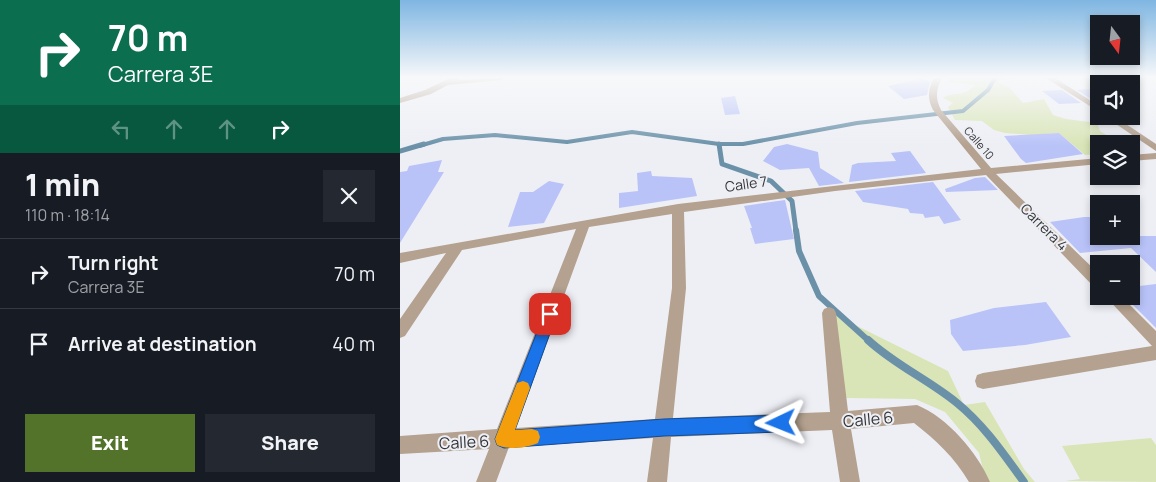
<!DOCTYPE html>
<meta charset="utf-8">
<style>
:root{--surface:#171b24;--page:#242831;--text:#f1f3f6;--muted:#9ea1a6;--line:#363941;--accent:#53732a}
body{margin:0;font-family:Manrope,sans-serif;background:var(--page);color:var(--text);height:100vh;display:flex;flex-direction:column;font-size:19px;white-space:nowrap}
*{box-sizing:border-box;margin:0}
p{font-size:16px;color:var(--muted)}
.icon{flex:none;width:28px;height:28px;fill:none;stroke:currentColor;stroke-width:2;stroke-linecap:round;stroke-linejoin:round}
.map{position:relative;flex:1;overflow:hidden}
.drawer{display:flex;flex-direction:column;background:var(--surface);width:400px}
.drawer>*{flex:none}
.top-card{background:#0b6e4f;color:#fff;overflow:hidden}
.needle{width:32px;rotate:165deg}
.fabs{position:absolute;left:690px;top:15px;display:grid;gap:10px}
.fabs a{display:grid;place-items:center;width:50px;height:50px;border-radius:0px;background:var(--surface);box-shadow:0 2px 8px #0003;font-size:25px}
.pin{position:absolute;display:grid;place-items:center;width:42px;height:42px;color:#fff;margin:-21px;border-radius:10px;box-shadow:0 2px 8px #0006}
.me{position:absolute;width:55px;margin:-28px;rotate:268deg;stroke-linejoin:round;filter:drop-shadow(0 0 4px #0008)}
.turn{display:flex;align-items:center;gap:18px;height:105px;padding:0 25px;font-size:22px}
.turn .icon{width:65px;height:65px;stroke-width:2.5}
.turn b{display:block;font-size:35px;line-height:42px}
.lanes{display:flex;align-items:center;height:48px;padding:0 25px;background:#0003;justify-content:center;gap:25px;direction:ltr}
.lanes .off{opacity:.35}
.round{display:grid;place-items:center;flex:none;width:52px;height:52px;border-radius:0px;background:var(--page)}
.overview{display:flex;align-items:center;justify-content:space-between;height:85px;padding:0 25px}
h1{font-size:30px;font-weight:800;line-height:38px}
.primary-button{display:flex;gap:10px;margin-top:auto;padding:10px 25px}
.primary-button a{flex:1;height:58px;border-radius:0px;background:var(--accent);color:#fff;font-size:20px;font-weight:800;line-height:58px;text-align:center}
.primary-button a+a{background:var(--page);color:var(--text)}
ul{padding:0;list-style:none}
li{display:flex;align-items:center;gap:15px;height:70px;padding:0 25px;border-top:1px solid var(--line)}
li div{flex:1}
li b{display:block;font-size:19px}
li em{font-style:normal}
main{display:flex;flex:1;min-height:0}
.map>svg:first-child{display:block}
</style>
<main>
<section class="drawer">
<div class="top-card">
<div class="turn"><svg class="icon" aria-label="right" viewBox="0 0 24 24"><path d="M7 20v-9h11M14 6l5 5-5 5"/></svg><div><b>70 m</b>Carrera 3E</div></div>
<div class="lanes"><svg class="icon off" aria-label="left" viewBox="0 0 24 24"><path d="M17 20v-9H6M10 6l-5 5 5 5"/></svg><svg class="icon off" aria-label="ahead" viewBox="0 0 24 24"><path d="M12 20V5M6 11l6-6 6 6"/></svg><svg class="icon off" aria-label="ahead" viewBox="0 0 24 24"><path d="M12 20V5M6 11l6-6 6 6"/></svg><svg class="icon" aria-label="right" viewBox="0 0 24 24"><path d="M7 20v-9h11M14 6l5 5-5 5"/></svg></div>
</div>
<div class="overview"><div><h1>1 min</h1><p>110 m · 18:14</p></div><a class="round"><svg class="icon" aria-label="close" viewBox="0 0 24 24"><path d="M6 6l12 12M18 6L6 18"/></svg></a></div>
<ul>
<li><svg class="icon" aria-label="right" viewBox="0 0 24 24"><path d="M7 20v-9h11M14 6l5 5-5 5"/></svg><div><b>Turn right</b><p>Carrera 3E</p></div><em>70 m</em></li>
<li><svg class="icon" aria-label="arrive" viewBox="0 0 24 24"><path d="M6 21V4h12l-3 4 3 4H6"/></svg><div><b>Arrive at destination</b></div><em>40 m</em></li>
</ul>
<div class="primary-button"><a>Exit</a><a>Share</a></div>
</section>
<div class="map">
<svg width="756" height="482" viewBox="0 0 756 482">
<rect width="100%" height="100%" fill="#eeeff5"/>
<path fill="#d9e5b7" d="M550,78H616L597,81L609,87L623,103L644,99L653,115L666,119L697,123L700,131L719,143L699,144V154L685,155L659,133L631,135L605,133L594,130L582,121L555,120L548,107L553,103L543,98C556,90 561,99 575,85L547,82Z
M433,314L548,371L564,405L585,402L624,469L635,482H586L579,453L545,412L515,399L445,398Z
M751,438L756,445V482L665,481L680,479L662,446Z"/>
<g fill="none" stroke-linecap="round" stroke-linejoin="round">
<path stroke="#6b91a9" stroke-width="4" d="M19,146L43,139L95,135L167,142L232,132L319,144H343L457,123L563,111L588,90L595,78"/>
<path stroke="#6b91a9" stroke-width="5" d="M319,144L322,164L371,181L392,201L396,231
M0,151L24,144"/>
<path stroke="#6b91a9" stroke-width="6" d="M396,230L399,251L419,296L469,341"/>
<path stroke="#6b91a9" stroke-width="8" d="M468,340C495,365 529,380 557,403C584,425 603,453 624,482"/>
</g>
<path fill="#b9c3f8" d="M522,78L530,82L527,95L504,99L488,86Z
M699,88V102H696L677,90Z
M662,90L681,103L659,104L642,91Z
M335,96L340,114L325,115L321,98Z
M659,133L683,154L626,163L621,159L604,136Z
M387,144L418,152L420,168L444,183L419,186L409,168L380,170L363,161L374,147Z
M510,151L526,173L449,182L452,165L458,163L496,161L491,153Z
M42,160L38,172H44L0,243V172L7,171L9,166Z
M251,171L252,176L292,178L297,196L219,208V193L238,191L237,173Z
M585,177L598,190L546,192L545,189L575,178Z
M149,181L164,184L144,223L108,227L120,192H133Z
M533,182L561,220L544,224L539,216L525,218L523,214L510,213L508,209L463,202L455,191Z
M385,200L394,239L355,244L350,228H352L344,206Z
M684,217H699V236H756V272L731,248L680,253L650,222Z
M756,284V328L724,296H731V287Z
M646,302L671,337L625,345L563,351L551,334L550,320L594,308Z"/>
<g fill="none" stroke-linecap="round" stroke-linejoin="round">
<path fill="#b4a18f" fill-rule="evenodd" d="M50,78H60L58,80L105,78L101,80L48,85L31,94L0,103V98L25,90Z
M534,78H542C536,89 535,98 541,110L591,168L699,158V164L596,174L699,274V288L694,287L586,175L435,191L284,212L286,288L273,418L430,412L422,313L424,309L429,307L434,309L436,313L448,411L517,405C548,418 577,452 590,482H569C554,457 537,441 514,423L451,429L460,482H440L432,430L271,437L267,482H247L253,438L109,447L96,482H76L89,449L0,454V436L97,429L176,229L62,250L5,336L0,338V319L46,253L0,263V253L278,204L581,169L533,110C527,98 528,89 534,78ZM272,214V288L255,419L116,428L189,227Z
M646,78H655L699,106V112Z
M704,116H714L756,144V151Z
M756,153V159L731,161V155Z
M705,296H721L756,331V360L583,389L577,387L575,381L577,375L583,373L752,346Z"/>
</g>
<linearGradient id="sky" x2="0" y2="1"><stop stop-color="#7fb6e2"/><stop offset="0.53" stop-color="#f7f8fa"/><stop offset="1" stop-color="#f7f8fa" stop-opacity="0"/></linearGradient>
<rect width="756" height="146" fill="url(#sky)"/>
<path fill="#1a73e8" stroke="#114b97" d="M150,309L155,310L157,314L115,430L264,419L381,415L387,417L390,423L387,429L381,432L264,436L104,448L97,445L95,439L144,314L146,310Z"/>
<path fill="#f59e0b" d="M123,381L128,383L130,388L115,430L132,429L138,431L140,437L138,443C127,448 108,450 97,445L95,439L117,383Z"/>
<g text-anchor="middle" stroke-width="4" stroke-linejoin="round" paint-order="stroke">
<g font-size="11" fill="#343537" stroke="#eeeff5">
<text transform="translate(579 143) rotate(49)" y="4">Calle 10</text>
</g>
<g font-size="14" fill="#343537" stroke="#eeeff5">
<text transform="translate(346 184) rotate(-8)" y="5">Calle 7</text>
<text transform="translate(644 227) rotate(45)" y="5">Carrera 4</text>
</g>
<g font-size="16" fill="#343537" stroke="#eeeff5">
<text transform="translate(468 419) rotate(-5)" y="6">Calle 6</text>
<text transform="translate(64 442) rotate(-3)" y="6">Calle 6</text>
</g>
</g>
</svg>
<div class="fabs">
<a><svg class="needle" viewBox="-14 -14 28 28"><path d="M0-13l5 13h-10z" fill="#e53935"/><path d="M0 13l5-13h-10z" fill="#9ea1a6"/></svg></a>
<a><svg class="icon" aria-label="sound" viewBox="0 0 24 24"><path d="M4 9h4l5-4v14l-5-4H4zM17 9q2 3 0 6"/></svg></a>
<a><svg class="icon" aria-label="layers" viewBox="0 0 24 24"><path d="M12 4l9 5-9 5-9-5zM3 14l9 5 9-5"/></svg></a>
<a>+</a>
<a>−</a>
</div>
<div class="pin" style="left:150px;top:314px;background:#d93025"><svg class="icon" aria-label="arrive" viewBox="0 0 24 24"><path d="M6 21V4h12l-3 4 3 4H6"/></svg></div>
<svg class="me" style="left:381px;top:423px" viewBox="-20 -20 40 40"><path d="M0-17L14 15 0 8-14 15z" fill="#1a73e8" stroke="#fff" stroke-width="4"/></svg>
</div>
</main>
